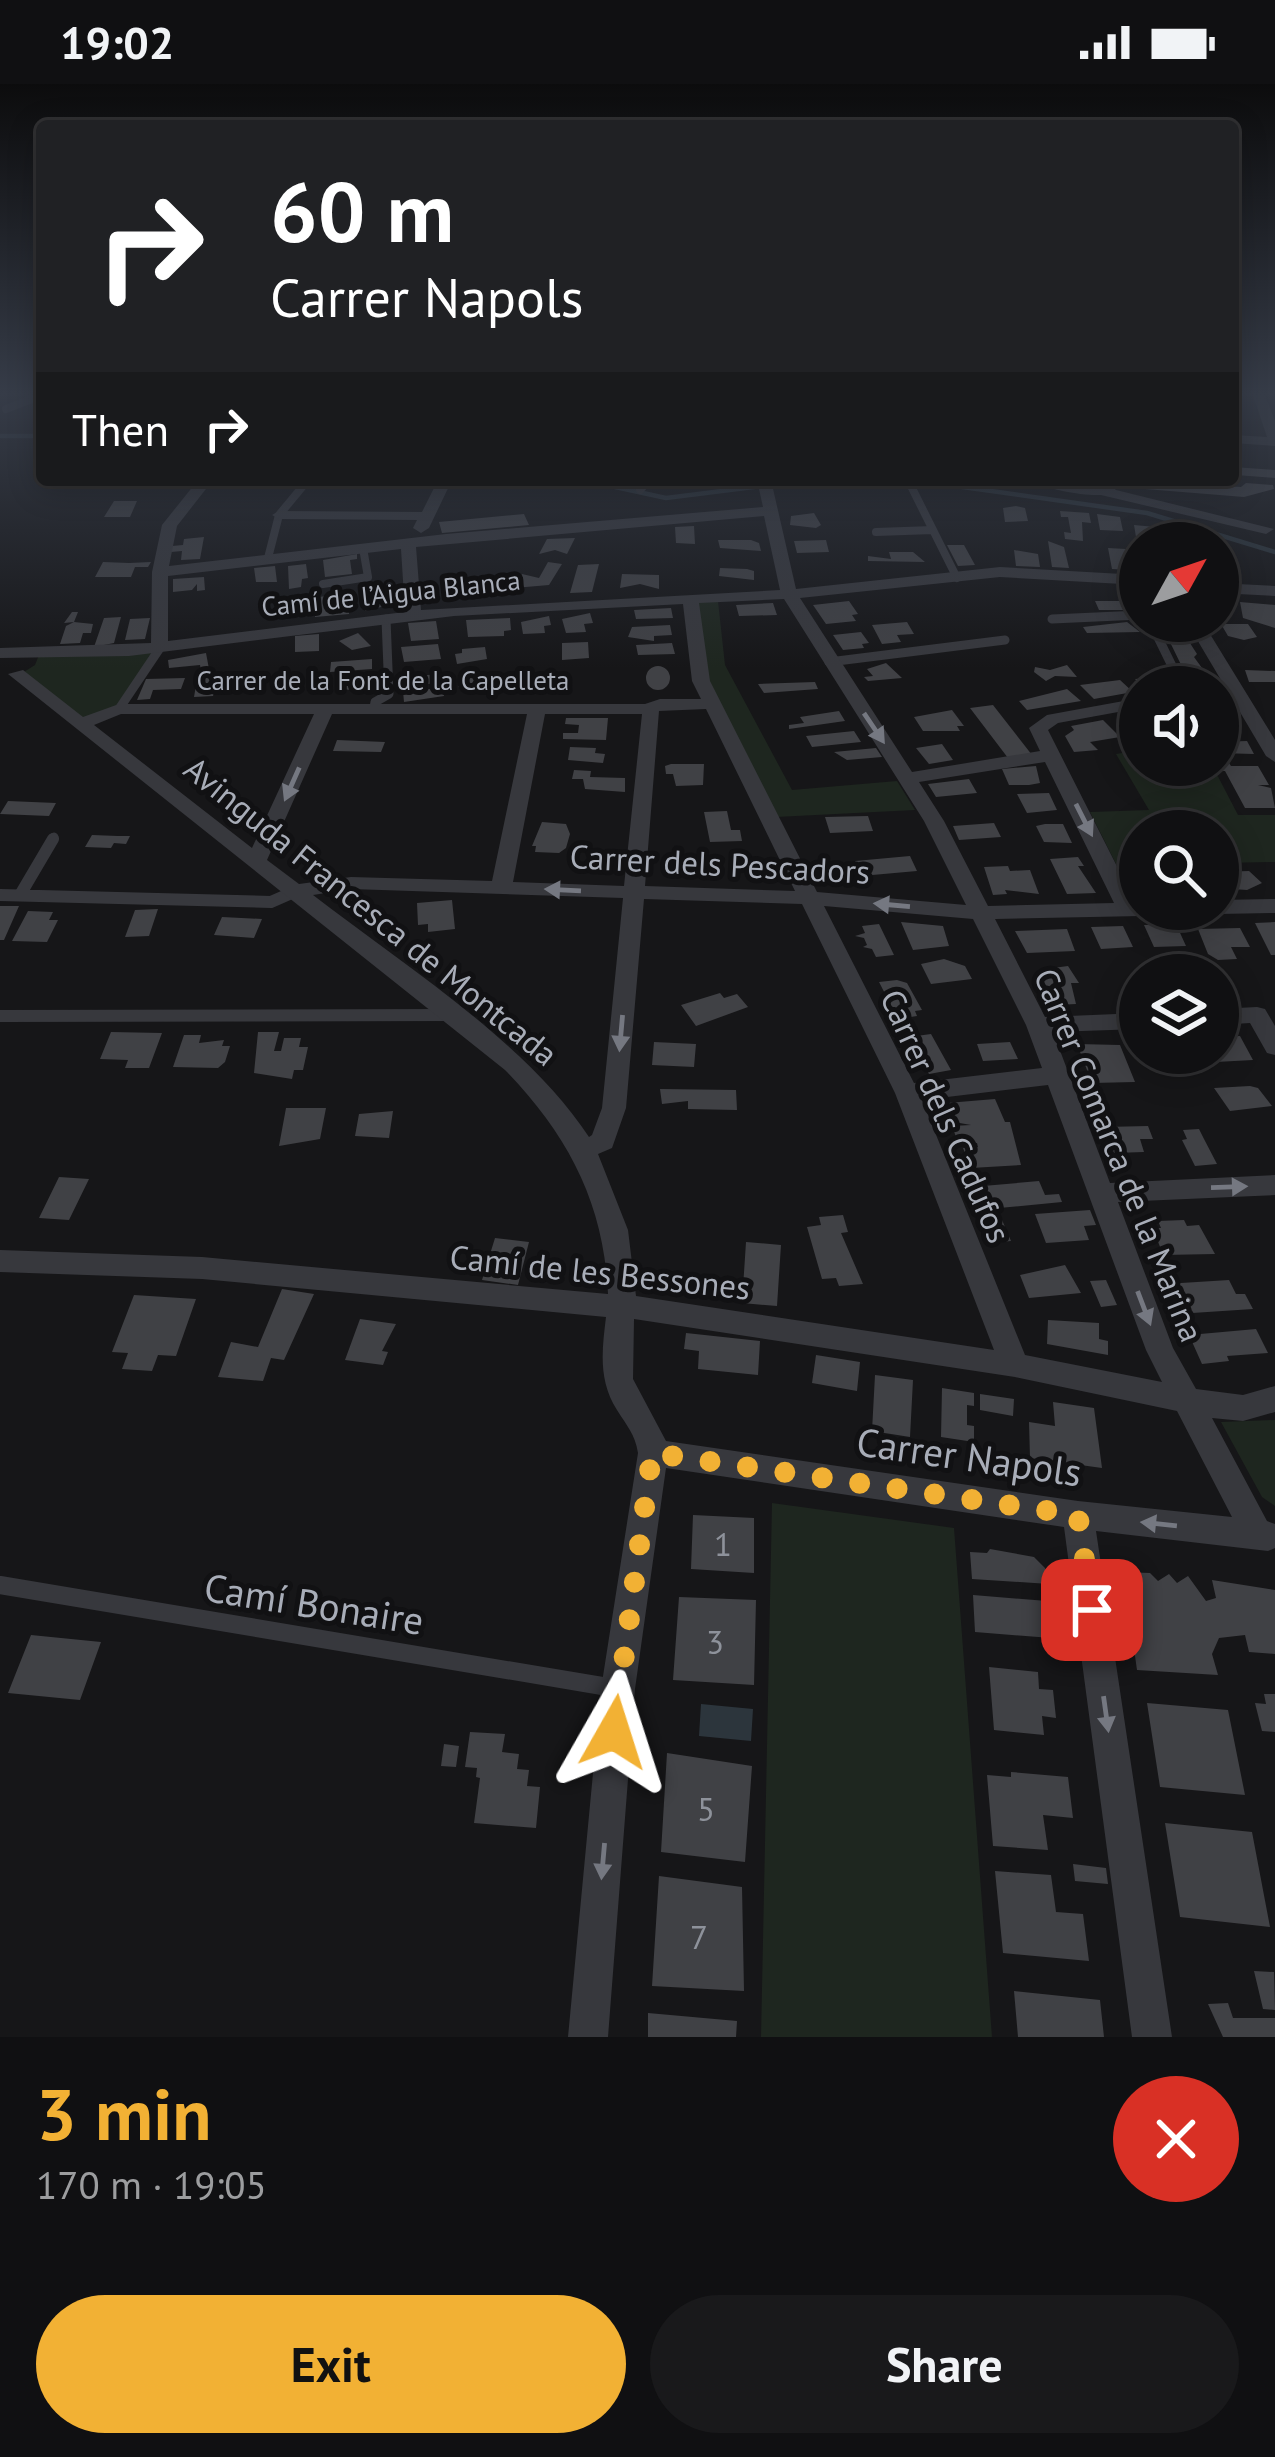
<!DOCTYPE html>
<meta charset="utf-8">
<style>
:root{--surface:#101012;--page:#19191b;--text:#f1f3f6;--muted:#9c9d9f;--line:#303032;--accent:#f2b134}
body{margin:0;font-family:"PT Sans",sans-serif;background:var(--page);color:var(--text);height:100vh;display:flex;flex-direction:column;font-size:45px;white-space:nowrap}
*{box-sizing:border-box;margin:0}
p{font-size:39px;color:var(--muted)}
.icon{flex:none;width:66px;height:66px;fill:none;stroke:currentColor;stroke-width:2;stroke-linecap:round;stroke-linejoin:round}
.map{position:relative;height:1953px;overflow:hidden}
.drawer{display:flex;flex-direction:column;background:var(--surface);flex:1}
.drawer>*{flex:none}
.guide{position:absolute;left:36px;top:36px;width:1203px;height:366px;border-radius:12px;box-shadow:0 6px 30px #0003,0 0 0 3px var(--line);background:#202124;color:#fff;overflow:hidden}
.needle{width:78px;rotate:50deg}
.tools{position:absolute;left:1119px;top:438px;display:grid;gap:24px}
.tools a{display:grid;place-items:center;width:120px;height:120px;border-radius:50%;background:var(--surface);box-shadow:0 6px 30px #0003,0 0 0 3px var(--line);font-size:60px}
.pin{position:absolute;display:grid;place-items:center;width:102px;height:102px;color:#fff;margin:-51px;border-radius:24px;box-shadow:0 6px 18px #0006}
.me{position:absolute;width:132px;margin:-66px;rotate:6deg;stroke-linejoin:round;filter:drop-shadow(0 0 9px #0008)}
.turn{display:flex;align-items:center;gap:42px;height:252px;padding:0 36px;font-size:54px}
.turn .icon{width:156px;height:156px;stroke-width:2.5}
.turn b{display:block;font-size:84px;line-height:102px}
.then{display:flex;align-items:center;height:114px;padding:0 36px;background:#0003;gap:24px;font-size:45px}
.round{display:grid;place-items:center;flex:none;width:126px;height:126px;border-radius:63px;background:var(--page)}
.summary{display:flex;align-items:center;justify-content:space-between;height:204px;padding:0 36px}
h1{font-size:72px;font-weight:800;line-height:90px;color:var(--accent)}
.cta{display:flex;gap:24px;margin-top:auto;padding:24px 36px}
.cta a{flex:1;height:138px;border-radius:72px;background:var(--accent);color:#111;font-size:48px;font-weight:800;line-height:138px;text-align:center}
.cta a+a{background:var(--page);color:var(--text)}
.status{display:flex;justify-content:space-between;align-items:center;height:84px;padding:0 60px;background:var(--surface);direction:ltr}
.status svg{height:33px;fill:currentColor}
.map>svg:first-child{display:block}
</style>
<div class="status"><b>19:02</b><svg viewBox="0 0 49 12"><path d="M0 12V9h3v3zM5 12V6h3v6zM10 12V3h3v9zM15 12V0h3v12zM26 1h20v11H26zM47 4h2v5h-2z"/></svg></div>
<div class="map">
<svg width="1275" height="1953" viewBox="0 0 1275 1953">
<rect width="100%" height="100%" fill="#161618"/>
<path fill="#1e261f" d="M718,517L725,581L792,706L897,697L915,726L776,733L705,592L695,518Z
M157,566L118,624L85,638L19,591L35,581L39,571Z
M1140,666V681H1212L1238,731H1275V778L1218,779V747H1140V781L1117,782L1090,728L1149,726L1116,670Z
M1275,1336V1422L1262,1413L1221,1338Z
M772,1419L954,1444L992,1953H761Z"/>
<path fill="#2c353c" d="M701,1620L753,1625L751,1657L699,1652Z"/>
<g fill="none" stroke-linecap="round" stroke-linejoin="round">
<path stroke="#2c353c" stroke-width="4.5" d="M0,352H42
M583,396L666,414L795,398L941,400L1147,429L1275,468"/>
</g>
<path fill="#404145" d="M1233,383L1275,386V394L1236,391Z
M1128,396L1241,403L1246,399L1273,401L1274,405L1244,413L1145,405Z
M114,417H137L130,433H104Z
M1016,422L1025,424L1028,437L1005,438L1003,424Z
M1060,427L1089,429L1091,439L1082,438L1083,457L1065,455L1064,448L1071,449L1068,433H1061Z
M814,429L821,441L816,444L790,441L791,432Z
M524,430L529,441L442,449L439,438Z
M1097,430L1120,433L1123,447L1100,446Z
M1134,441L1177,445L1188,449L1190,459H1137Z
M694,442L695,460L676,459L675,443Z
M204,453L200,475L181,476L182,467L171,468L172,462L183,461L184,455Z
M575,454L567,470L555,466L539,470L547,455Z
M718,456H751L759,459L761,467L720,464Z
M826,456L829,468L797,469L794,457Z
M1048,457L1064,463L1069,484L1052,483Z
M947,461H964L975,481L958,482Z
M1108,464L1126,465L1130,486L1112,485Z
M1014,466L1038,470L1040,483L1016,482Z
M889,468H913L925,478L868,477V472L891,475Z
M357,470V475L350,476L352,490L325,493L323,476Z
M103,478L129,479L151,478L148,483H135L131,493H95Z
M548,478L562,480L549,501L514,504L522,490L539,494Z
M306,480L308,494L302,495L301,503L289,505L288,482Z
M599,480L592,508L570,509L578,481Z
M275,482L277,498H256L254,484Z
M720,484L747,485L754,487V496L719,492Z
M622,490L659,491V505L640,500L620,504Z
M204,493L205,506L197,507V500L192,506L173,508V495Z
M349,507V530L315,533V514Z
M380,507L392,509L393,520L365,527V508Z
M849,517L858,530L852,531L856,537L826,540L813,521Z
M1095,517H1133L1137,526H1099Z
M1240,518L1275,521V544L1243,534Z
M773,519L777,531L739,532L736,521Z
M671,524L673,534L636,535L634,526Z
M72,528H78L74,538L93,540L91,549H83L80,559L60,560L66,542L74,538L64,539Z
M590,529L593,539L584,540L586,548L566,549L562,535Z
M549,532L551,541L544,542L545,549L523,550L521,538Z
M121,533L114,559L94,563L104,534Z
M150,534L145,555L125,556L130,535Z
M510,534L511,546L504,547V552L468,553L466,536Z
M436,537L439,555L411,557L408,539Z
M907,538L914,550L897,551L901,558L882,560L872,541Z
M1127,538L1140,548L1087,549L1083,543Z
M1221,540H1248L1257,553L1244,556L1228,552Z
M670,541L672,551L654,552V557L628,553L632,543Z
M861,548L869,559L862,560L864,564L843,566L833,551Z
M358,549L371,562L352,566L339,557Z
M319,550V567L295,568V552Z
M1168,554L1188,556L1197,570L1194,573L1210,595L1166,603H1143L1135,595L1186,591Z
M588,558L589,574L562,576V559Z
M672,559L675,570L638,571L636,561Z
M438,560L441,575L404,578L401,563Z
M485,563L487,575L457,580L455,570L462,569V565Z
M206,569L209,585L201,586L200,581L169,584L168,576Z
M372,575V585L330,588L331,578Z
M886,579L902,594L868,597L864,593L873,592L867,585Z
M1067,581L1077,593L1055,592L1046,597L1034,588L1035,583L1050,586Z
M646 594a12 12 0 1 1 24 0a12 12 0 1 1-24 0Z
M1245,586L1275,587V598H1249Z
M220,589L213,612L194,613L198,590Z
M440,590L441,599L403,602V593Z
M373,592L374,607L336,605V595Z
M493,592L492,611L458,603L459,595Z
M185,594L181,605L153,606L150,615L137,616L146,595Z
M1120,596L1133,608L1094,615L1080,601Z
M815,598L818,605L764,609L758,600Z
M443,604L444,612L404,618L403,607Z
M1067,605L1081,617L1027,626L1019,617Z
M993,621L1032,671L1008,674L970,624Z
M952,626L964,642H957L960,647H923L914,633Z
M839,627L845,637L789,645V641L804,639L800,633Z
M566,634H608L606,656L563,655V649H578L579,641L565,640Z
M1103,636L1120,653L1090,658L1098,666L1074,668L1065,652L1074,646L1071,642Z
M854,647L861,658L812,663L806,652Z
M337,656L385,658L381,668L333,667Z
M1247,657L1254,670L1218,669V658Z
M942,660L953,676L929,680L916,664Z
M570,663L596,664L595,669L605,670L603,679L568,676Z
M876,664L882,673L847,676L834,668Z
M1218,676H1227L1231,682H1258L1269,701H1258L1271,704L1275,724H1245L1225,687H1215L1212,681H1218Z
M671,680H704L703,701L676,702L673,690H666L665,682Z
M1036,682L1040,699L1029,701H1009L1002,685Z
M574,686L591,687L590,693L625,694V708L585,705L583,695H572Z
M969,695L977,709L936,713L928,700Z
M1049,709L1057,726L1027,729L1017,710Z
M8,717L56,719L49,732L0,730Z
M727,727L731,746H740L742,757L710,758L704,728Z
M868,732L873,747L830,749L825,733Z
M542,738L566,740L570,750L566,764L559,769L535,768L536,762H532Z
M994,739L1001,753L959,756L953,742Z
M1045,740H1063L1072,759L1044,758L1036,742Z
M92,751L118,752H130L126,760L114,759L111,764L85,763Z
M910,772L917,787L861,792L855,777Z
M1078,773L1084,782H1078L1096,809L1067,810L1050,775Z
M1008,782L1010,787L1030,786L1039,810L1005,806L1007,810L993,811L984,783Z
M1249,787L1262,799L1247,806L1218,804V788Z
M452,816L455,845L428,848V840L418,841L417,819Z
M0,822H19L4,856H0Z
M158,825L149,852L125,853L135,826Z
M28,827L53,828L49,836H58L47,858L12,857Z
M222,833L262,835L254,854L214,851Z
M901,838L943,842L949,862L913,866Z
M1275,838V871H1271L1255,839Z
M879,840L894,871L876,873L872,865L863,863L867,861L864,854L855,852L865,849L862,842Z
M1176,840L1186,862L1154,863L1144,841Z
M1123,842L1133,863L1101,865L1091,843Z
M1240,844L1250,863H1231L1237,875L1218,876L1208,870L1198,845Z
M1067,845L1075,867L1027,869L1015,847Z
M944,875L965,882L972,895L931,900L921,880Z
M1068,882L1079,899H1071L1076,920L1056,921L1038,886Z
M897,896L907,899L922,926L915,927L917,932L898,935L879,898Z
M720,909L724,914L737,910L748,923L696,942L681,921Z
M111,948L162,949L149,984H125L128,976L100,975Z
M258,948H279L274,967H281L284,954H301L299,963H308L303,986H294L292,995L254,989Z
M931,950L951,986L929,990L909,953Z
M184,951H201L199,959L224,956L222,962H230L225,978L218,984L173,983Z
M1240,952L1253,976L1216,978L1212,969H1218V953Z
M654,958L696,960L694,983L652,981Z
M1010,958L1018,975L983,977L977,960Z
M1077,960L1120,961L1135,998L1092,999Z
M1250,1002L1258,1004L1272,1022L1230,1027L1214,1004Z
M660,1005L736,1006L737,1026L688,1025V1017L662,1020Z
M995,1015L1005,1038H1010L1021,1081L971,1084L963,1064L978,1063L977,1059L959,1061L952,1042L971,1041L954,1038L947,1019Z
M286,1024H326L320,1055L279,1062Z
M393,1027L389,1054L355,1052L359,1030Z
M1148,1042L1153,1055H1140L1144,1068L1114,1069L1105,1043Z
M1199,1045L1204,1055L1217,1080L1195,1082L1182,1056L1187,1055L1183,1046Z
M59,1093L89,1095L69,1136L39,1134Z
M1039,1097L1045,1111L1059,1110L1062,1118L999,1124L983,1102Z
M1090,1126L1096,1141L1084,1142L1089,1156L1046,1159L1035,1130Z
M843,1131L848,1148L841,1149L863,1200L839,1202L836,1194L822,1195L807,1143L821,1141L819,1133Z
M1002,1136L1011,1157L991,1159L982,1138Z
M1184,1136L1187,1142L1199,1141L1215,1170L1163,1171L1153,1144H1161L1158,1137Z
M495,1154L529,1158L518,1201L482,1196Z
M746,1158L781,1161L777,1222L742,1219Z
M1065,1181L1081,1209L1029,1214L1020,1191Z
M1106,1196L1117,1221L1101,1223L1090,1197Z
M1229,1196L1236,1210H1245L1253,1225L1177,1230L1165,1200Z
M282,1205L314,1210L284,1276L271,1274L263,1297L218,1293L231,1258L258,1263Z
M134,1211L196,1215L176,1272L158,1271L152,1287L122,1285L128,1269L112,1268Z
M360,1235L396,1240L382,1267L388,1268L383,1281L345,1276Z
M1048,1236L1099,1239V1255L1108,1257V1271L1047,1260Z
M1256,1245L1268,1269L1227,1272L1229,1277L1202,1280L1189,1251Z
M686,1249L760,1257L758,1291L698,1285L699,1267L684,1265Z
M816,1271L860,1278L857,1307L812,1299Z
M875,1291L913,1296L910,1353L872,1347Z
M942,1304L974,1309V1322L967,1321V1341L974,1342V1358L941,1353Z
M980,1310L1014,1315L1013,1332L980,1326Z
M1053,1318L1094,1324L1102,1384L1030,1374L1029,1338L1055,1342Z
M693,1431L754,1434V1489L691,1485Z
M990,1465L1034,1473L1045,1484L1049,1500L972,1495L970,1468L987,1469Z
M1123,1488L1150,1489L1158,1497L1169,1490L1177,1499L1188,1492L1206,1517L1216,1514L1212,1496L1275,1506V1570L1249,1568L1245,1551L1219,1554L1212,1570L1218,1591L1137,1586Z
M973,1511L1047,1517L1051,1554L975,1548Z
M679,1513L756,1516L754,1601L673,1596Z
M31,1551L101,1558L80,1616L8,1609Z
M989,1583L1038,1588L1039,1605L1053,1606L1056,1634L1042,1632L1044,1651L994,1646Z
M1264,1610H1275V1648L1262,1647L1255,1619L1266,1620Z
M1147,1619L1228,1626L1245,1711L1160,1703Z
M470,1648L505,1650L502,1668L519,1670L517,1685L529,1686L527,1702L540,1703L536,1744L474,1739L480,1694L476,1693L477,1684L465,1683Z
M444,1660L459,1662L456,1683L441,1682Z
M667,1669L752,1682L745,1778L661,1768Z
M1011,1688L1068,1693L1073,1734L1043,1731L1048,1766L993,1762L987,1691L1011,1693Z
M1165,1739L1252,1748L1270,1843L1180,1833Z
M1073,1780L1106,1784L1108,1800L1075,1797Z
M995,1787L1051,1791L1056,1828L1083,1830L1089,1877L1003,1869Z
M659,1792L742,1803L744,1907L652,1902Z
M1254,1887L1274,1888L1275,1926L1263,1925Z
M1014,1907L1100,1916L1104,1953H1018Z
M1228,1919L1233,1934H1275V1953H1223L1208,1920Z
M648,1929L737,1937L736,1953H648Z"/>
<g fill="none" stroke-linecap="round" stroke-linejoin="round">
<path stroke="#37383d" stroke-width="8" d="M6,325L42,311
M911,402L957,494
M640,406L649,396
M876,448L933,446
M268,474L279,431L308,396
M1131,495L1138,510
M323,500L368,493L363,464"/>
<path stroke="#37383d" stroke-width="9" d="M1136,507L1140,515
M1052,535L1140,531
M1150,537L1174,586
M829,578L1005,556
M374,624L375,618L389,610L386,535
M119,625L160,564
M51,758L54,753"/>
<path stroke="#37383d" stroke-width="12" d="M0,811L271,818L296,807
M20,811L53,755
M0,932L453,931"/>
<path stroke="#37383d" stroke-width="18" d="M0,1501L614,1604"/>
<path fill="#37383d" fill-rule="evenodd" d="M1253,311H1265L1275,337V362L1233,359V351L1267,353Z
M198,396H213L177,442L169,482L446,450L763,423L757,396H771L796,505L1000,483L1140,491V501L1000,493L800,514L912,688L1040,667L1029,644L1047,631L1140,614V624L1058,639L1048,646L1135,818H1140V825H1152L1141,832L995,835L1045,933L1140,929V945L1053,948L1110,1099L1275,1091V1111L1118,1118L1173,1264L1196,1305L1243,1311L1275,1302V1328L1243,1337L1212,1334L1267,1437L1275,1440V1464L1268,1467L1096,1447L1172,1953H1132L1064,1443L666,1384L635,1605L608,1953H568L601,1605L638,1369C635,1350 627,1342 617,1326C598,1296 602,1266 606,1233L202,1195L0,1188V1166L202,1173L608,1210C604,1119 568,1051 505,986L8,590L23,586L83,633L119,620H645L660,615H701L692,597L683,520L454,532L129,572L0,574V564L151,559L152,488L162,441ZM764,432L780,506L421,526L416,463ZM401,465L405,528L168,557V492ZM784,515L924,737L966,821L817,808L710,597L699,519ZM706,625L795,807L645,802L659,627ZM121,630H314L252,764L94,641ZM332,630H527L492,797L351,793L299,800L267,776ZM545,630H642L624,802L513,798ZM1045,678L1114,819L988,822L944,737L919,698ZM351,805L623,814L602,1024L592,1051L589,1053C528,959 402,880 313,811ZM644,815L802,820L895,1009L994,1266L636,1212L628,1146L598,1070L612,1064L626,1024ZM824,822L973,835L1026,941L1042,984L914,999ZM1048,1001L1146,1266L1162,1298L1025,1271L922,1016ZM634,1235L1015,1293L1177,1327L1232,1433L1078,1417L666,1357L633,1295Z
M438,396H452L429,444L421,449L413,444L417,436L279,435L272,431L279,427L422,428Z
M1029,396H1104L1116,406L1274,445L1266,450L1101,411C1082,412 1046,405 1029,396Z
M1218,499L1275,502V512L1218,509Z
M1186,537H1202L1275,656V678L1266,672Z
M1275,815V829L1218,830L1209,825H1218V816Z
M1257,923L1265,925L1275,942V971L1267,969L1250,939L1218,941V925Z"/>
</g>
<defs><path id="oneway-solid" d="M-6-.8H1V-3.2L6.5 0L1 3.2V.8H-6Z" transform="scale(3)"/></defs>
<g fill="#757881">
<use href="#oneway-solid" transform="translate(874 644) rotate(56)"/>
<use href="#oneway-solid" transform="translate(292 700) rotate(114)"/>
<use href="#oneway-solid" transform="translate(1084 736) rotate(63)"/>
<use href="#oneway-solid" transform="translate(563 806) rotate(-177)"/>
<use href="#oneway-solid" transform="translate(892 821) rotate(-175)"/>
<use href="#oneway-solid" transform="translate(621 949) rotate(95)"/>
<use href="#oneway-solid" transform="translate(1229 1103) rotate(-2)"/>
<use href="#oneway-solid" transform="translate(1144 1224) rotate(69)"/>
<use href="#oneway-solid" transform="translate(1159 1440) rotate(-174)"/>
<use href="#oneway-solid" transform="translate(1106 1630) rotate(82)"/>
<use href="#oneway-solid" transform="translate(603 1777) rotate(95)"/>
</g>
<linearGradient id="sky" x2="0" y2="1"><stop stop-color="#0c0c0d"/><stop offset="0.53" stop-color="#363c48"/><stop offset="1" stop-color="#363c48" stop-opacity="0"/></linearGradient>
<rect width="1275" height="584" fill="url(#sky)"/>
<g fill="none" stroke-linecap="round" stroke-linejoin="round">
<path stroke="#f2b134" stroke-width="21" stroke-dasharray="0 37.8" d="M614,1648L652,1369L1078,1431L1092,1526"/>
</g>
<g text-anchor="middle" stroke-width="10" stroke-linejoin="round" paint-order="stroke">
<g font-size="27" fill="#a8adb8" stroke="#111113">
<text transform="translate(391 510) rotate(-6)" y="9">Camí de l’Aigua Blanca</text>
<text x="383" y="606">Carrer de la Font de la Capelleta</text>
</g>
<g font-size="33" fill="#a8adb8" stroke="#111113">
<text transform="translate(720 780) rotate(3)" y="12">Carrer dels Pescadors</text>
<text transform="translate(371 827) rotate(39)" y="12">Avinguda Francesca de Montcada</text>
<text transform="translate(946 1032) rotate(66)" y="12">Carrer dels Cadufos</text>
<text transform="translate(1119 1071) rotate(68)" y="12">Carrer Comarca de la Marina</text>
<text transform="translate(600 1188) rotate(6)" y="12">Camí de les Bessones</text>
</g>
<g font-size="33" fill="#8e929b">
<text x="723" y="1472">1</text>
<text x="715" y="1570">3</text>
<text x="706" y="1737">5</text>
<text x="699" y="1865">7</text>
</g>
<g font-size="39" fill="#a8adb8" stroke="#111113">
<text transform="translate(969 1373) rotate(8)" y="14">Carrer Napols</text>
<text transform="translate(314 1520) rotate(9)" y="14">Camí Bonaire</text>
</g>
</g>
</svg>
<div class="tools">
<a><svg class="needle" viewBox="-14 -14 28 28"><path d="M0-13l5 13h-10z" fill="#e53935"/><path d="M0 13l5-13h-10z" fill="#9c9d9f"/></svg></a>
<a><svg class="icon" aria-label="sound" viewBox="0 0 24 24"><path d="M4 9h4l5-4v14l-5-4H4zM17 9q2 3 0 6"/></svg></a>
<a><svg class="icon" aria-label="search" viewBox="0 0 24 24"><circle cx="10" cy="10" r="6"/><path d="M15 15l6 6"/></svg></a>
<a><svg class="icon" aria-label="layers" viewBox="0 0 24 24"><path d="M12 4l9 5-9 5-9-5zM3 14l9 5 9-5"/></svg></a>
</div>
<div class="pin" style="left:1092px;top:1526px;background:#d93025"><svg class="icon" aria-label="arrive" viewBox="0 0 24 24"><path d="M6 21V4h12l-3 4 3 4H6"/></svg></div>
<svg class="me" style="left:614px;top:1648px" viewBox="-20 -20 40 40"><path d="M0-17L14 15 0 8-14 15z" fill="#f2b134" stroke="#fff" stroke-width="4"/></svg>
<div class="guide">
<div class="turn"><svg class="icon" aria-label="right" viewBox="0 0 24 24"><path d="M7 20v-9h11M14 6l5 5-5 5"/></svg><div><b>60 m</b>Carrer Napols</div></div>
<div class="then">Then<svg class="icon" aria-label="right" viewBox="0 0 24 24"><path d="M7 20v-9h11M14 6l5 5-5 5"/></svg></div>
</div>
</div>
<section class="drawer">
<div class="summary"><div><h1>3 min</h1><p>170 m · 19:05</p></div><a class="round" style="background:#d93025;color:#fff"><svg class="icon" aria-label="close" viewBox="0 0 24 24"><path d="M6 6l12 12M18 6L6 18"/></svg></a></div>
<div class="cta"><a>Exit</a><a>Share</a></div>
</section>
